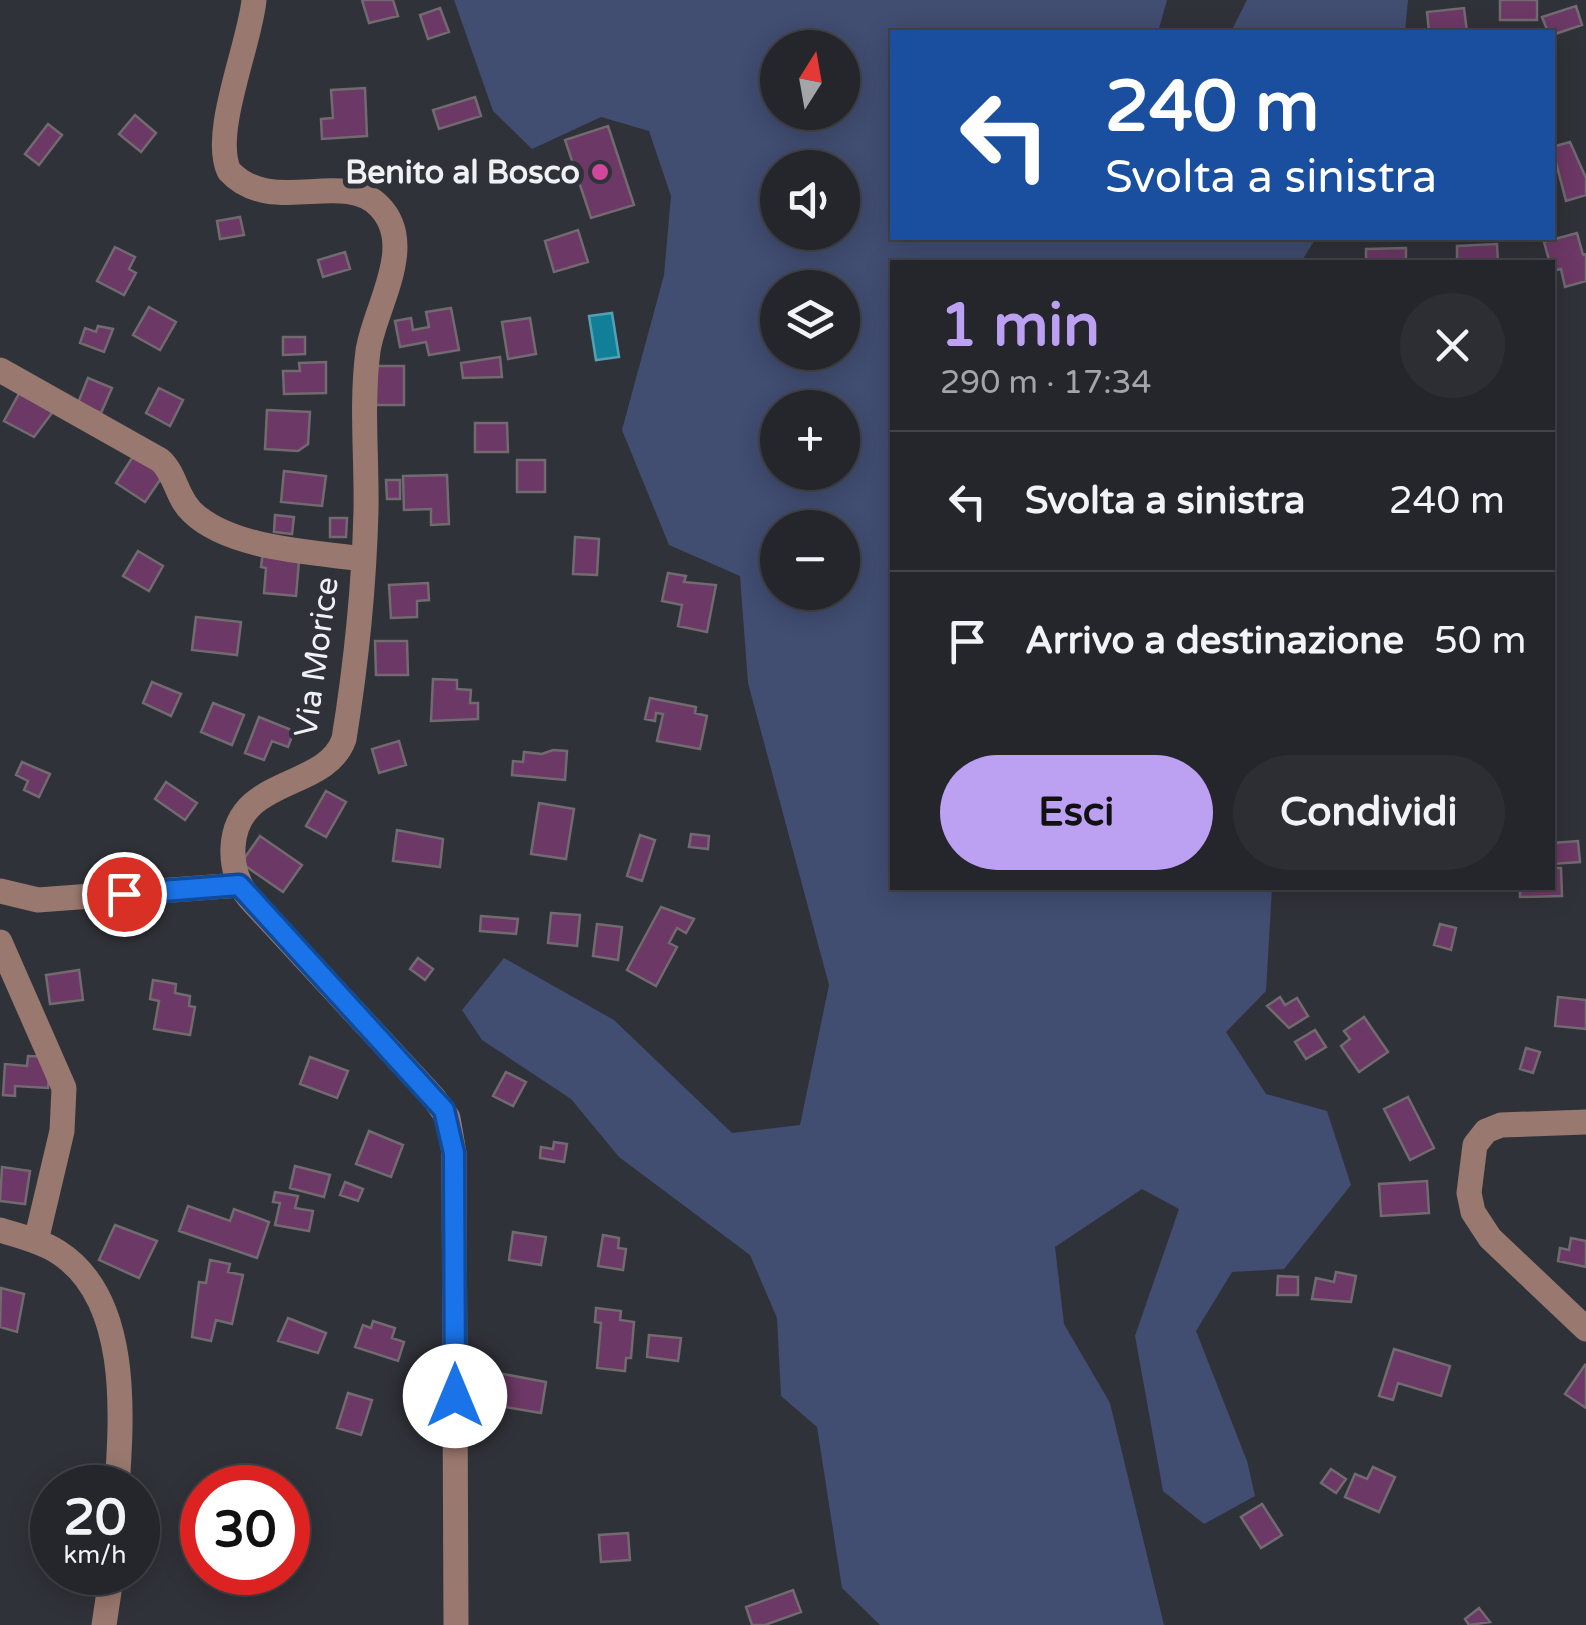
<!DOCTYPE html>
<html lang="it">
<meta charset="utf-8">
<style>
:root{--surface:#24262b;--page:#2c2e33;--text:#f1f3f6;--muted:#a3a5a9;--line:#414347;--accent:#bca0f2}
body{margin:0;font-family:"Varela Round",sans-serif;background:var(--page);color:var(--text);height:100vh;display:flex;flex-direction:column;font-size:38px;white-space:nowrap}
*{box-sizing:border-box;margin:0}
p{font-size:32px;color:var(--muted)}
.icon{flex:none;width:55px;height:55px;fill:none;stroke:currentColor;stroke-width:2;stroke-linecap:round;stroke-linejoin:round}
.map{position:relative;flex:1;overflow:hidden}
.panel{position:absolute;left:890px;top:260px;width:665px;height:630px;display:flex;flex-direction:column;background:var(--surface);border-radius:0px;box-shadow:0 5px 25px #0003,0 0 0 2px var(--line)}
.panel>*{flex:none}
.top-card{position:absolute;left:890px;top:30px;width:665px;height:210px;border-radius:0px;box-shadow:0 5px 25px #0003,0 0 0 2px var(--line);background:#1a4fa0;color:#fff;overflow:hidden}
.needle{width:65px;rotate:11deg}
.fabs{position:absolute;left:760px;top:30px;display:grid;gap:20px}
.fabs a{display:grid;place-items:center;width:100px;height:100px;border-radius:50%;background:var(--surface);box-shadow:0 5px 25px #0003,0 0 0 2px var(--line);font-size:50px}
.speed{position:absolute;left:30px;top:1465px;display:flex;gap:20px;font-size:50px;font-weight:700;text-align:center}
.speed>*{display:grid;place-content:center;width:130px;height:130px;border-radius:50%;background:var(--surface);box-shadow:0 5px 25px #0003,0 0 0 2px var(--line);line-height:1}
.speed small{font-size:25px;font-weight:400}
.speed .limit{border:15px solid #d22;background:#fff;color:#111}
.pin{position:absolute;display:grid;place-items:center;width:85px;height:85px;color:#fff;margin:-42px;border:5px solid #fff;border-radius:50%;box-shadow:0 2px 10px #0007}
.me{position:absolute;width:110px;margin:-55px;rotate:0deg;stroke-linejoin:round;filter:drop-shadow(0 0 8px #0008)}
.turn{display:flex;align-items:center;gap:35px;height:210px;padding:0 50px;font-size:45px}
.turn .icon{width:130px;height:130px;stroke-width:2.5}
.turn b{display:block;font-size:70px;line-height:85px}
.round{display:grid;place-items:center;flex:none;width:105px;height:105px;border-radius:52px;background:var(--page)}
.overview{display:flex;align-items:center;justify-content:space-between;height:170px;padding:0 50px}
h1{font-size:60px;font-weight:800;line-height:75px;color:var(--accent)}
.action{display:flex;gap:20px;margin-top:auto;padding:20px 50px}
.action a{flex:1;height:115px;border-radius:60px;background:var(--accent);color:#111;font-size:40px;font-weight:800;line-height:115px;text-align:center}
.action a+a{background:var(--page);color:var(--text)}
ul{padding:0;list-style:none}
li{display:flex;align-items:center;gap:30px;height:140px;padding:0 50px;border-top:2px solid var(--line)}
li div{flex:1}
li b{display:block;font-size:38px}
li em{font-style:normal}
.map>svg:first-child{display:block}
</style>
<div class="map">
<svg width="1586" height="1625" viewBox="0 0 1586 1625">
<rect width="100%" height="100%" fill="#303239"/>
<path fill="#414d71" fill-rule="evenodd" d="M454,0H1167L1158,32H892V238H1316L1301,262H892V888H1272L1266,991L1226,1032L1266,1094L1327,1111L1351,1185L1284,1269L1232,1272L1196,1331L1247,1461L1255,1496L1204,1524L1163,1491L1135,1336L1179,1209L1142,1189L1055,1247L1064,1324L1110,1403L1164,1625H880L842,1588L817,1427L781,1396L777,1318L750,1255L619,1157L571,1099L482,1040L462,1010L504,958L614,1020L732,1133L800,1125L829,985L748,683L740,576L669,545L622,430L664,275L671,196L649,131L601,117L532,149L493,111ZM778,48H842V112H778ZM778,168H842V232H778ZM778,288H842V352H778ZM778,408H842V472H778ZM778,528H842V592H778Z
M1247,0H1408L1405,32H1231Z"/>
<path fill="#117f97" stroke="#54a1b3" stroke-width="2.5" d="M612,313L619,357L596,360L589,316Z"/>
<path fill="#6c3865" stroke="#716a6f" stroke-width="2.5" d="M362,0H393L398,16L369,23Z
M1500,0H1537V20H1500Z
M1576,6L1582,25L1552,35L1548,32L1542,17Z
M440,8L449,32L428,39L420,15Z
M1464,8L1467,32H1429L1427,12Z
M365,88L367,136L322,139L321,119L333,118L331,90Z
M475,97L481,116L439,129L433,110Z
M135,115L156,133L141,152L119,134Z
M48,124L62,135L39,165L25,154Z
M608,126L634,205L591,218L565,140Z
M1570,142L1586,178V195L1566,201L1552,147Z
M240,217L244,235L220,239L217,221Z
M578,230L588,262L554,272L545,241Z
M1577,233L1583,255L1586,254V281L1565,287L1561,269L1552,271L1544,242Z
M1497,244L1498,262H1457V246Z
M115,247L135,257L129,269L136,273L124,295L97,281Z
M1406,248V262H1366V249Z
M345,252L350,269L323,277L318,260Z
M149,307L176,322L160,350L133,335Z
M451,308L459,350L429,355L426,342L400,347L395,321L411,318L413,330L429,327L426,312Z
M530,318L536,354L508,359L502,322Z
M98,326L113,329L104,352L80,343L85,328L96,332Z
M283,337H305V354L283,355Z
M500,357L502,377L463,378L461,363Z
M326,362V393L284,394L283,371H300L299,363Z
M376,366H404V405H376Z
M88,378L112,388L101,413L78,403Z
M159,388L183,400L170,426L146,413Z
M21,390L55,409L34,437L4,421Z
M267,410L310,412L308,444L298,451L265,449Z
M475,423H507L508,452H475Z
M134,455L164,474L145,502L116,483Z
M517,460H545V492H517Z
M284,471L326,476L322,506L281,502Z
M447,475L449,524L431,525V509L404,510L403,476Z
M386,480H400V499H387Z
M275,515L294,517L292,534L274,532Z
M330,518H347L346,537H330Z
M575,537L599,539L597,575L573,574Z
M138,551L163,566L149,591L123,576Z
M263,552L299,561L296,596L264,593L266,568L261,567Z
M668,573L686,576L684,582L716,585L707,632L678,626L682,605L662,601Z
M428,583L429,600L417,601V617L391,618L389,585Z
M196,617L241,622L237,655L192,650Z
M375,641H407L408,675H376Z
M433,679L457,680V689L471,690L470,703H478V719L431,721Z
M152,682L181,694L171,716L143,703Z
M650,698L696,707L695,713L707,716L700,749L657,741L663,714L656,713L655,721L645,719Z
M213,703L244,715L232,745L201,732Z
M259,717L294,731L288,747L272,741L264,760L245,753Z
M399,741L406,765L379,773L372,749Z
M553,750L567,751L565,780L512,775L513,761L523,762L524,752L542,754Z
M22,762L50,774L39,797L24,790L28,781L16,775Z
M166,782L197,803L185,820L155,799Z
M326,791L346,802L326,837L306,826Z
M539,803L574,809L566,859L531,854Z
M397,830L443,839L440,867L393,861Z
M691,834L709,836L708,849L689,847Z
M640,835L655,840L642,881L627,876Z
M260,836L302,865L283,892L241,863Z
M1578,841L1580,862L1552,864V843Z
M1552,868H1561L1562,896L1520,897V888H1552Z
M661,907L694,919L686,933L677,928L669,943L677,947L656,986L627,970Z
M551,913L580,915L577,946L548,943Z
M481,916L518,919L516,934L480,931Z
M597,924L622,927L618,960L593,956Z
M1440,924L1456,928L1451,950L1434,945Z
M418,958L433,969L425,980L410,969Z
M79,970L83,1000L50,1004L46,975Z
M153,980L176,984L175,993L190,996L189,1006L195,1007L190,1035L154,1029L159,1001L150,999Z
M1280,997L1285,1005L1297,998L1308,1016L1289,1028L1267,1006Z
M1558,997L1586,1000V1029L1555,1026Z
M1364,1017L1388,1052L1359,1072L1341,1046L1350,1039L1344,1031Z
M1315,1030L1326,1047L1306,1059L1295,1042Z
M1526,1048L1540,1052L1533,1073L1520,1069Z
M28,1056L50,1057L48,1088L15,1086V1096L3,1095L5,1064L27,1066Z
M310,1057L348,1071L337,1098L300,1084Z
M506,1072L526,1082L513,1106L493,1096Z
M1408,1097L1434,1148L1410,1160L1384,1109Z
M369,1131L403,1145L391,1177L356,1164Z
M554,1142L567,1144L564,1162L540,1158L541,1147L553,1149Z
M295,1166L330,1175L324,1197L290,1188Z
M2,1167L30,1171L25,1204L0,1201Z
M1427,1181L1429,1213L1381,1216L1379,1184Z
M345,1182L363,1189L358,1201L340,1195Z
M275,1192L298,1196L295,1208L313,1211L309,1231L275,1225L280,1203L273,1202Z
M188,1206L230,1221L234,1209L269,1222L257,1258L179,1231Z
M115,1225L157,1241L139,1278L99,1260Z
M513,1232L546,1237L541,1265L509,1260Z
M603,1235L619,1238L618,1248L626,1249L623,1270L598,1266Z
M1571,1238L1586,1241V1267L1558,1261L1560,1248L1569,1250Z
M210,1260L230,1264L228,1272L243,1275L232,1324L216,1320L211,1341L192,1337L199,1282L206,1283Z
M1336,1272L1356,1276L1351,1302L1312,1299L1316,1278L1334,1282Z
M1278,1276L1298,1277V1295H1277Z
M1,1288L24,1294L17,1332L0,1327Z
M596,1308L621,1311L620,1320L634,1322L631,1358H626L625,1371L597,1368L601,1323L595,1322Z
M288,1318L326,1333L318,1353L278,1341Z
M373,1321L395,1328L392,1338L404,1342L398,1361L355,1347L363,1325L371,1328Z
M649,1335L681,1338L678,1361L647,1357Z
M1394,1349L1450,1366L1441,1396L1398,1383L1393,1400L1379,1396Z
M1585,1365L1586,1366V1408L1565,1394Z
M498,1373L546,1382L541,1413L493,1405Z
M348,1393L372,1400L361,1435L337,1428Z
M1373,1467L1395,1477L1379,1512L1345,1497L1355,1474L1367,1479Z
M1331,1469L1346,1479L1336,1493L1321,1483Z
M1262,1504L1282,1535L1261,1548L1241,1517Z
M628,1533L630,1560L601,1562L599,1535Z
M793,1590L801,1612L765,1625H752L746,1607Z
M1479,1608L1490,1622L1469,1625L1465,1619Z"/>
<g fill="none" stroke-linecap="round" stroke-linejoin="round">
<path stroke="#99786f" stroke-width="25" d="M254,0C250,44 211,133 229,171C271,217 343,169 379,206C418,245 374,308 368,351C361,405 367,457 366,511C364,586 356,665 344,739C326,791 237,775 233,847C232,867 237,883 249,898L434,1098L448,1118L454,1153L456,1625
M0,370L160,460C176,474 176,497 192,512C230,549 312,552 363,559
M0,891L38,900L239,885
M0,942L64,1088L62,1131L36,1241
M1586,1122L1501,1125L1486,1131L1475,1145L1469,1193L1473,1212L1490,1238L1586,1329
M0,1230C19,1236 41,1241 58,1252C130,1298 122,1413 117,1488
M104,1625L112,1572"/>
</g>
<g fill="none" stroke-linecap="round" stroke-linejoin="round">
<defs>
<path id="route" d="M124,894L239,885L444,1110L454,1153L455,1396"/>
</defs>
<use href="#route" stroke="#114b97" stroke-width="25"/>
<use href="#route" stroke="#1a73e8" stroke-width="18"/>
</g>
<circle fill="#d1479c" stroke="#303239" stroke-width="4" cx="600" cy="172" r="10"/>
<g text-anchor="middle" stroke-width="10" stroke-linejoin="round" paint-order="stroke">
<g font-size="32" font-weight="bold" fill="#eff1f5" stroke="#303239" text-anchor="end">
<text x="580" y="183">Benito al Bosco</text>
</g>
<g font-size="32" fill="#eff1f5" stroke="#303239">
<text transform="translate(316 657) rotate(-82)" y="11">Via Morice</text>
</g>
</g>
</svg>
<div class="fabs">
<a><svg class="needle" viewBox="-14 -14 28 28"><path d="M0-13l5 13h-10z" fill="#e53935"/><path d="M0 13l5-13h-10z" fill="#a3a5a9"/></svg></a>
<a><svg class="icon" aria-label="sound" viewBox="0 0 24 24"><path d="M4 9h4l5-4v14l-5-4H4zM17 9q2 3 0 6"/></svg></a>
<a><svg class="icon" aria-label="layers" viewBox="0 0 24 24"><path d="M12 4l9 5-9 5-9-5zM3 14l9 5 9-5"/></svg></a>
<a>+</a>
<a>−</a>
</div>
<div class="speed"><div>20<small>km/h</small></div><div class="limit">30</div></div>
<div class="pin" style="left:124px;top:894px;background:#d93025"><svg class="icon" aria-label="arrive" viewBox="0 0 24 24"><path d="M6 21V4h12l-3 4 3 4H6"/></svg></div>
<svg class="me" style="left:455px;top:1396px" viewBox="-20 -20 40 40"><circle r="19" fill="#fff"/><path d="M0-13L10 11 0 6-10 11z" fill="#1a73e8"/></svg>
<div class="top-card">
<div class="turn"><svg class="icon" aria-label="left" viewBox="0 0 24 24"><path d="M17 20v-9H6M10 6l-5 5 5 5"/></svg><div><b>240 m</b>Svolta a sinistra</div></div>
</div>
<section class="panel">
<div class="overview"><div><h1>1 min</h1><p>290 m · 17:34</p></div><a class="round"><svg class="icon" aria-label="close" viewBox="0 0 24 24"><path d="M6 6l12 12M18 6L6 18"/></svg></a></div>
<ul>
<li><svg class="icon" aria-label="left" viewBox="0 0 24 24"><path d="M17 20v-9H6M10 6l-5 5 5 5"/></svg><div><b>Svolta a sinistra</b></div><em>240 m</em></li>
<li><svg class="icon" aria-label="arrive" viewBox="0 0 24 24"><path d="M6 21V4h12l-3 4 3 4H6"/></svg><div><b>Arrivo a destinazione</b></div><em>50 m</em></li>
</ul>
<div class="action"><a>Esci</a><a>Condividi</a></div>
</section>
</div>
